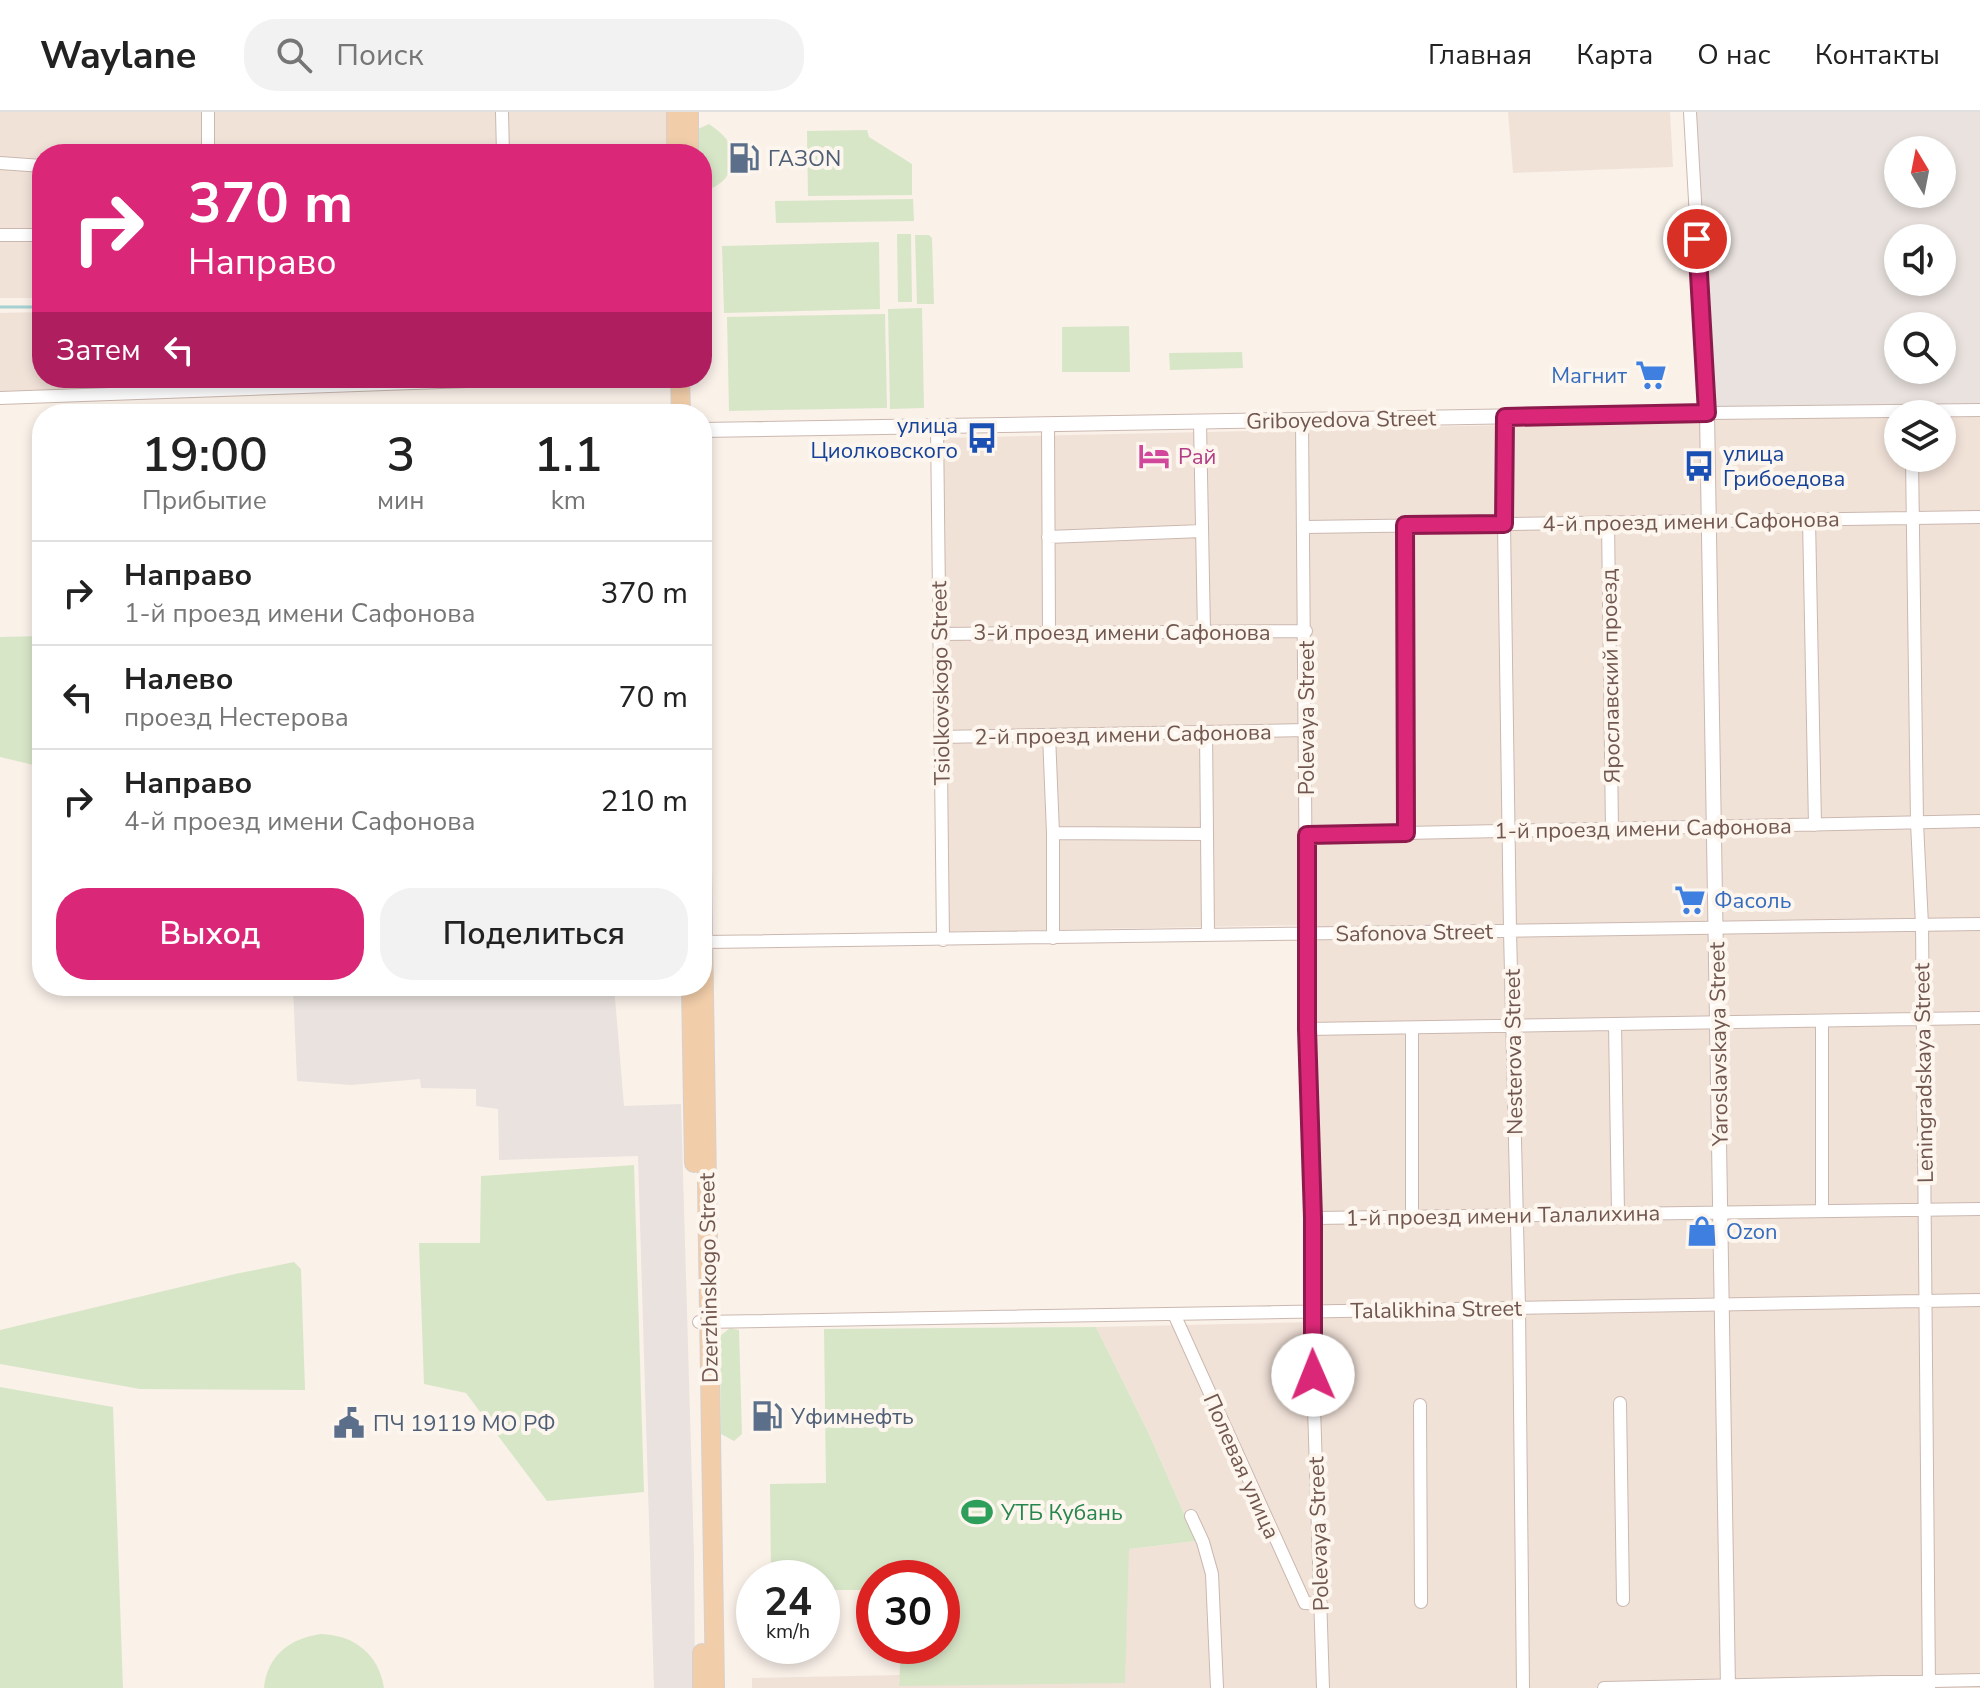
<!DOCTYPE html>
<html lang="ru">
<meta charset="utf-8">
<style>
:root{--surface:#fff;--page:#f2f2f2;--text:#222;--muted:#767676;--line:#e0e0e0;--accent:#db2777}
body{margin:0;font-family:"Nunito Sans",sans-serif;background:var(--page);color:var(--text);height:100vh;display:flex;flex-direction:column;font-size:30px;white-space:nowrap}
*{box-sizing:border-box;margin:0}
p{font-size:26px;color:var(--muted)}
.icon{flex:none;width:44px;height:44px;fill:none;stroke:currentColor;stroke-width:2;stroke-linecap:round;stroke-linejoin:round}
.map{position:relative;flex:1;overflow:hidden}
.details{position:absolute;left:32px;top:292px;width:680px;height:592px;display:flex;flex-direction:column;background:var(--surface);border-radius:32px;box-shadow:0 4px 12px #0003}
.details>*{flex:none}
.banner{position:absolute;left:32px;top:32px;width:680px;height:244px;border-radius:32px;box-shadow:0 4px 12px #0003;background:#db2777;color:#fff;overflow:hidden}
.needle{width:52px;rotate:350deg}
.controls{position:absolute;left:1884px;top:24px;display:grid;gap:16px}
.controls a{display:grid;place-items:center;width:72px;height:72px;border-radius:50%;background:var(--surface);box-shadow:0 4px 12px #0003;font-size:40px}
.speed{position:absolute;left:736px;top:1448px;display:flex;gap:16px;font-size:40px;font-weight:700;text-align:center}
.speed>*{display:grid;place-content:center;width:104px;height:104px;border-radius:50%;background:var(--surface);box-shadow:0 4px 12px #0003;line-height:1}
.speed small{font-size:20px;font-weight:400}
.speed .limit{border:12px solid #d22;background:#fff;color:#111}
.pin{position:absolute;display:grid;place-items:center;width:68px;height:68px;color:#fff;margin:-34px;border:4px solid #fff;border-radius:50%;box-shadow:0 2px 8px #0007}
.me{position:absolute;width:88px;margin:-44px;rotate:359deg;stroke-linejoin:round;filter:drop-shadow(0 0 6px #0008)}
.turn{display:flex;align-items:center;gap:28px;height:168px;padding:0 24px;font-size:36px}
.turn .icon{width:104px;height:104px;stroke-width:2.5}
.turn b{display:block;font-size:56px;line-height:68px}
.then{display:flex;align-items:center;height:76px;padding:0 24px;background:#0003;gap:16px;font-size:30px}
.eta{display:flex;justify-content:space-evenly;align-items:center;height:136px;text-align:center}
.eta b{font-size:48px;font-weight:600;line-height:56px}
.button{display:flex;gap:16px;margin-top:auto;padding:16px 24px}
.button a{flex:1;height:92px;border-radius:32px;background:var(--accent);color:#fff;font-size:32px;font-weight:600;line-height:92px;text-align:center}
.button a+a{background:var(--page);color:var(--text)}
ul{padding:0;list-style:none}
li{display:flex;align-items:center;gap:24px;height:104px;padding:0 24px;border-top:2px solid var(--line)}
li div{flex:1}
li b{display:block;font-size:30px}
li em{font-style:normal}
header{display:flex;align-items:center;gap:48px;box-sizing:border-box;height:112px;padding:0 40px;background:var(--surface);border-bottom:2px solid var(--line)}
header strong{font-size:38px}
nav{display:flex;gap:44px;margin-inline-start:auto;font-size:28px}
.search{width:560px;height:72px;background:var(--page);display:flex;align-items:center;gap:20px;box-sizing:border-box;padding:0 28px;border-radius:32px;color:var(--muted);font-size:30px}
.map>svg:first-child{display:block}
</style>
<header>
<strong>Waylane</strong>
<div class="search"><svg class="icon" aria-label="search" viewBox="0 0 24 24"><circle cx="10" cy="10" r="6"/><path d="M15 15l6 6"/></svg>Поиск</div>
<nav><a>Главная</a><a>Карта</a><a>О нас</a><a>Контакты</a></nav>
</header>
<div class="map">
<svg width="1980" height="1576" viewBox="0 0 1980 1576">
<rect width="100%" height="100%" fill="#faf1e9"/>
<path fill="#f1e2d8" d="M0,0H669L670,42H42V186H0Z
M1508,0H1670L1673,55L1513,61Z
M42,200V266H268L211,268V274L0,280V201Z
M1942,303H1980V1576H752V1566L900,1563L899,1573L1129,1437L1196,1429L1149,1322L1096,1215L1312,1210L1307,813L941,820L940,326L1898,304V346H1942Z"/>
<path fill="#e9e2de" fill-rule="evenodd" d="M1694,0H1980V303L1708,308ZM1898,38H1942V82H1898ZM1898,126H1942V170H1898ZM1898,214H1942V258H1898Z
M293,874H614L624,994L681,992L694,1442L695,1576H654L638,1044L499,1048L498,997L476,994V977L421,976L420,967L351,973L297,969Z"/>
<path fill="#d8e6c8" d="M709,12C717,18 728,25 731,36C737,57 723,77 702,78V42H698V17Z
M867,18L869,25L912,52V83L808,84L807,19Z
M913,87L914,109L776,111L775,89Z
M897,122H911L912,190H898Z
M915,123H929L932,126L934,192H917Z
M879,130L880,197L724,201L722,134Z
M922,196L924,296L890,297L888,197Z
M885,202L887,296L729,299L727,205Z
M1129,214L1130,260H1062V215Z
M1242,240L1243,256L1170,258L1169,241Z
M42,524V655L0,645V525Z
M634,1053L644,1380L547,1389L466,1281L424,1272L419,1131H480L481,1064Z
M294,1150L301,1157L305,1278L140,1277L0,1252V1218L235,1162Z
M1096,1215L1149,1322L1196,1429L1129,1437L1125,1571L899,1574L901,1534H942V1466H874V1478H822V1466H771L770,1372L826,1371L824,1217Z
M730,1216L739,1218L742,1322L734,1329L721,1322L720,1224Z
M0,1275L113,1295L123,1576H0Z
M321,1522C354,1523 379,1542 384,1576H264C267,1544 290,1526 321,1522Z"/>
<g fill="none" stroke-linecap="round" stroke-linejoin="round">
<path stroke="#a6d1d2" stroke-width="3" d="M0,195H42"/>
<defs>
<path id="minor" d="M208,0V42
M502,0L503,42
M1690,0L1707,301L1980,298
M0,51L42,54
M0,123H42
M0,286L548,266
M1505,305L1504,412L1510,819L1519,1196L1523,1576
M1302,308L1307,917L1313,1106L1314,1295L1323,1576
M1200,310L1204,520
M1048,312L1049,521
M937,314L943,828
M1912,346L1917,711L1922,813L1929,1576
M1809,407L1815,713
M1608,410L1612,717
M1405,413L1406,721
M1305,415L1980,405
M1048,425L1202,419
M939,522L1306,519
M1206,620L1208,823
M1049,623L1053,721V826
M940,625L1306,618
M1053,721L1206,722
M1307,723L1980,709
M703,830L1980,812
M1615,912L1618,1102
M1307,917L1980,906
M1822,1099V909
M1412,1104V916
M1313,1106L1980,1097
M1174,1202L1305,1491L1321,1492
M699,1210L1980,1188
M1620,1291L1623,1488
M1420,1293L1421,1490
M1191,1404L1203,1430L1212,1462L1217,1576
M1604,1576L1980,1568"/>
<path id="tertiary" d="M702,318L1707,301L1728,1576"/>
<path id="primary" d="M676,0V42
M689,0V42
M680,266L681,302
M702,756L715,1576
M691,874L694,1051
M702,1541V1576"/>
</defs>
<use href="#minor" stroke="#cbb8b0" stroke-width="14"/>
<use href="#tertiary" stroke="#cbb8b0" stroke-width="16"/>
<use href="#primary" stroke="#d7d0ce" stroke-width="20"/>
<use href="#minor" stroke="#fff" stroke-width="12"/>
<use href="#tertiary" stroke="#fff" stroke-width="14"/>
<use href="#primary" stroke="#f1cda9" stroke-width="18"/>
</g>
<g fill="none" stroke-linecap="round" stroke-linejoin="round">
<defs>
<path id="route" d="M1313,1263V1106L1307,917V723L1406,721L1405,413L1504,412L1505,305L1707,301L1697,127"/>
</defs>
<use href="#route" stroke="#8e194d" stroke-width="20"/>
<use href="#route" stroke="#db2777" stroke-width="14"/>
</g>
<defs>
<symbol id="fuel-bare" viewBox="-9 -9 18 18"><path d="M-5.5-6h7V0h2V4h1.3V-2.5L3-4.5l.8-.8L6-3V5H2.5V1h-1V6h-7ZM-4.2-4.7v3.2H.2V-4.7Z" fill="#5c6f8a" stroke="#fdf6ee" stroke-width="2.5" paint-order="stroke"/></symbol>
<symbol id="supermarket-bare" viewBox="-9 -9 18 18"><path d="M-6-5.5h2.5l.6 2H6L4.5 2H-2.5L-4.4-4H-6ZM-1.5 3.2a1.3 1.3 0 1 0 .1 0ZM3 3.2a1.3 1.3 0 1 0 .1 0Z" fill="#3f7fe0" stroke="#fdf6ee" stroke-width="2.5" paint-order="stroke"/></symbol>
<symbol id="bus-bare" viewBox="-9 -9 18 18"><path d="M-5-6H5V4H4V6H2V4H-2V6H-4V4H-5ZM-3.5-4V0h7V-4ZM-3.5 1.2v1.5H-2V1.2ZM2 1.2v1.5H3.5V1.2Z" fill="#1a4fb4" stroke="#fdf6ee" stroke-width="2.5" paint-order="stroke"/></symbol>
<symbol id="hotel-bare" viewBox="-9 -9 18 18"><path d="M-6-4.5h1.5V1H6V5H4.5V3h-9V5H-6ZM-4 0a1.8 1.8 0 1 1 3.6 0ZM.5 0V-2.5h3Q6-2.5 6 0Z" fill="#d1479c" stroke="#fdf6ee" stroke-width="2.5" paint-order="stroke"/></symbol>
<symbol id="shop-bare" viewBox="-9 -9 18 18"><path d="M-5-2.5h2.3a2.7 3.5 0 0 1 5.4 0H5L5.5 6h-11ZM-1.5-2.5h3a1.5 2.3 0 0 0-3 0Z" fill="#3f7fe0" stroke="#fdf6ee" stroke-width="2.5" paint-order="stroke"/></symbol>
<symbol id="civic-bare" viewBox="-9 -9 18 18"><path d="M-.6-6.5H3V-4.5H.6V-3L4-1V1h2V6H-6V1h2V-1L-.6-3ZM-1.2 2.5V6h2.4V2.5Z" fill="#5c6f8a" stroke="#fdf6ee" stroke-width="2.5" paint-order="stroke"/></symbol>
<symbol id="stadium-bare" viewBox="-9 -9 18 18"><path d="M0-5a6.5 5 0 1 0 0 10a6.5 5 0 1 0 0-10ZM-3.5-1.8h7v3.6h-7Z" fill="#2e9e5b" stroke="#fdf6ee" stroke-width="2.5" paint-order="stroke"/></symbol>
</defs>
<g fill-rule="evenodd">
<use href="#fuel-bare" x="722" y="24" width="44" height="44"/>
<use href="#supermarket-bare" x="1629" y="241" width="44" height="44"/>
<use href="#bus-bare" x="960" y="304" width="44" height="44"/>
<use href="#hotel-bare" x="1132" y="322" width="44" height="44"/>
<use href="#bus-bare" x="1677" y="332" width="44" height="44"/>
<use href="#supermarket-bare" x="1668" y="766" width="44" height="44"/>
<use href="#shop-bare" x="1680" y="1097" width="44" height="44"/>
<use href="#fuel-bare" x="745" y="1282" width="44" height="44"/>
<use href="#civic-bare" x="327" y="1289" width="44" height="44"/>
<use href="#stadium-bare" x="955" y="1378" width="44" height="44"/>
</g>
<g text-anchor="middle" stroke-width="8" stroke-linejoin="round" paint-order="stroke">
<g font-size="22" fill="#4e5e75" stroke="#fdf6ee" text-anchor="start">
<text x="768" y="54">ГАЗON</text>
<text x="791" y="1312">Уфимнефть</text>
<text x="373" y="1319">ПЧ 19119 МО РФ</text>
</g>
<g font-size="22" fill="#366cbe" stroke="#fdf6ee" text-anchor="start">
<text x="1627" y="271" text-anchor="end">Магнит</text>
<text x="1714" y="796">Фасоль</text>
<text x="1726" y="1127">Ozon</text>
</g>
<g font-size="22" fill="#71574f" stroke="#fdf6ee">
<text transform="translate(1341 307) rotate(-1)" y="8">Griboyedova Street</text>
<text transform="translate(1691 409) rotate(-1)" y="8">4-й проезд имени Сафонова</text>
<text x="1122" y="528">3-й проезд имени Сафонова</text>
<text transform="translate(1610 564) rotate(-91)" y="8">Ярославский проезд</text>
<text transform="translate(940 571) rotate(-91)" y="8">Tsiolkovskogo Street</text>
<text transform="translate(1306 606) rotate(-90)" y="8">Polevaya Street</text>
<text transform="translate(1123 622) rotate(-1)" y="8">2-й проезд имени Сафонова</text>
<text transform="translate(1643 716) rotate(-1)" y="8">1-й проезд имени Сафонова</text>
<text transform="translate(1414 820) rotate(-1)" y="8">Safonova Street</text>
<text transform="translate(1718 932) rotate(-91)" y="8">Yaroslavskaya Street</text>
<text transform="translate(1513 940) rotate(-91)" y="8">Nesterova Street</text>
<text transform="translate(1923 961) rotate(-91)" y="8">Leningradskaya Street</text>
<text transform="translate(1503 1103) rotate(-1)" y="8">1-й проезд имени Талалихина</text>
<text transform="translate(708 1166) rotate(-91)" y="8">Dzerzhinskogo Street</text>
<text transform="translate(1436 1197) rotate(-1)" y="8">Talalikhina Street</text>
<text transform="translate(1242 1354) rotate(66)" y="8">Полевая улица</text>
<text transform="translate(1318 1422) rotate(-92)" y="8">Polevaya Street</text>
</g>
<g font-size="22" fill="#164399" stroke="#fdf6ee" text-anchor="end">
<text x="958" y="321">улица<tspan x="958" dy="25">Циолковского</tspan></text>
<text x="1723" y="349" text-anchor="start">улица<tspan x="1723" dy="25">Грибоедова</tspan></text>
</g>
<g font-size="22" fill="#b23c85" stroke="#fdf6ee" text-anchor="start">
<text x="1178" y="352">Рай</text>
</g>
<g font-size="22" fill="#27864d" stroke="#fdf6ee" text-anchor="start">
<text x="1001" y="1408">УТБ Кубань</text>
</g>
</g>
</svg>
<div class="controls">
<a><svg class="needle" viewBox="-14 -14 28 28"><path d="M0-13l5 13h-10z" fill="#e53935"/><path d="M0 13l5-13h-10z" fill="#767676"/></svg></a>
<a><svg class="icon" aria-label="sound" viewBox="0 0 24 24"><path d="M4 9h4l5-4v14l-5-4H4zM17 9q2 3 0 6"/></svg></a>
<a><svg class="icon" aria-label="search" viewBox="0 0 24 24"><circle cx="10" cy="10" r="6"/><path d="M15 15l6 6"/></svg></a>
<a><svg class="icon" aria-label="layers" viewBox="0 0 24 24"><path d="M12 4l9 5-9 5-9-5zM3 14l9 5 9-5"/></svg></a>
</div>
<div class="speed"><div>24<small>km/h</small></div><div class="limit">30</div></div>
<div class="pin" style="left:1697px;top:127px;background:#d93025"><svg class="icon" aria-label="arrive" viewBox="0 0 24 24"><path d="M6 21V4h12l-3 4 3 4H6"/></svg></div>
<svg class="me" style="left:1313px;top:1263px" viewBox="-20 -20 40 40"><circle r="19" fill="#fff"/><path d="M0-13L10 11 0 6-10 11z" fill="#db2777"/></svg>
<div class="banner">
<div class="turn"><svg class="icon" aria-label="right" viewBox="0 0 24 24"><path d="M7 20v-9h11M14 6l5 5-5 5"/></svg><div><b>370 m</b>Направо</div></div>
<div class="then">Затем<svg class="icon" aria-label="left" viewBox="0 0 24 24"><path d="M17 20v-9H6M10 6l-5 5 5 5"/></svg></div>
</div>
<section class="details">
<div class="eta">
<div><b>19:00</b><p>Прибытие</p></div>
<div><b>3</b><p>мин</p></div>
<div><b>1.1</b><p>km</p></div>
</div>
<ul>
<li><svg class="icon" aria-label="right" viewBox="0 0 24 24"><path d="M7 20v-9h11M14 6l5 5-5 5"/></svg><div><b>Направо</b><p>1-й проезд имени Сафонова</p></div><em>370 m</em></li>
<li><svg class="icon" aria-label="left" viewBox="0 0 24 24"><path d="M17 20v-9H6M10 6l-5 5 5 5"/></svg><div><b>Налево</b><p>проезд Нестерова</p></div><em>70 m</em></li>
<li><svg class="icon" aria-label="right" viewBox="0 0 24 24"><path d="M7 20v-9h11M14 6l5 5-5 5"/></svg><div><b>Направо</b><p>4-й проезд имени Сафонова</p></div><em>210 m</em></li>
</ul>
<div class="button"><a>Выход</a><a>Поделиться</a></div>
</section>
</div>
